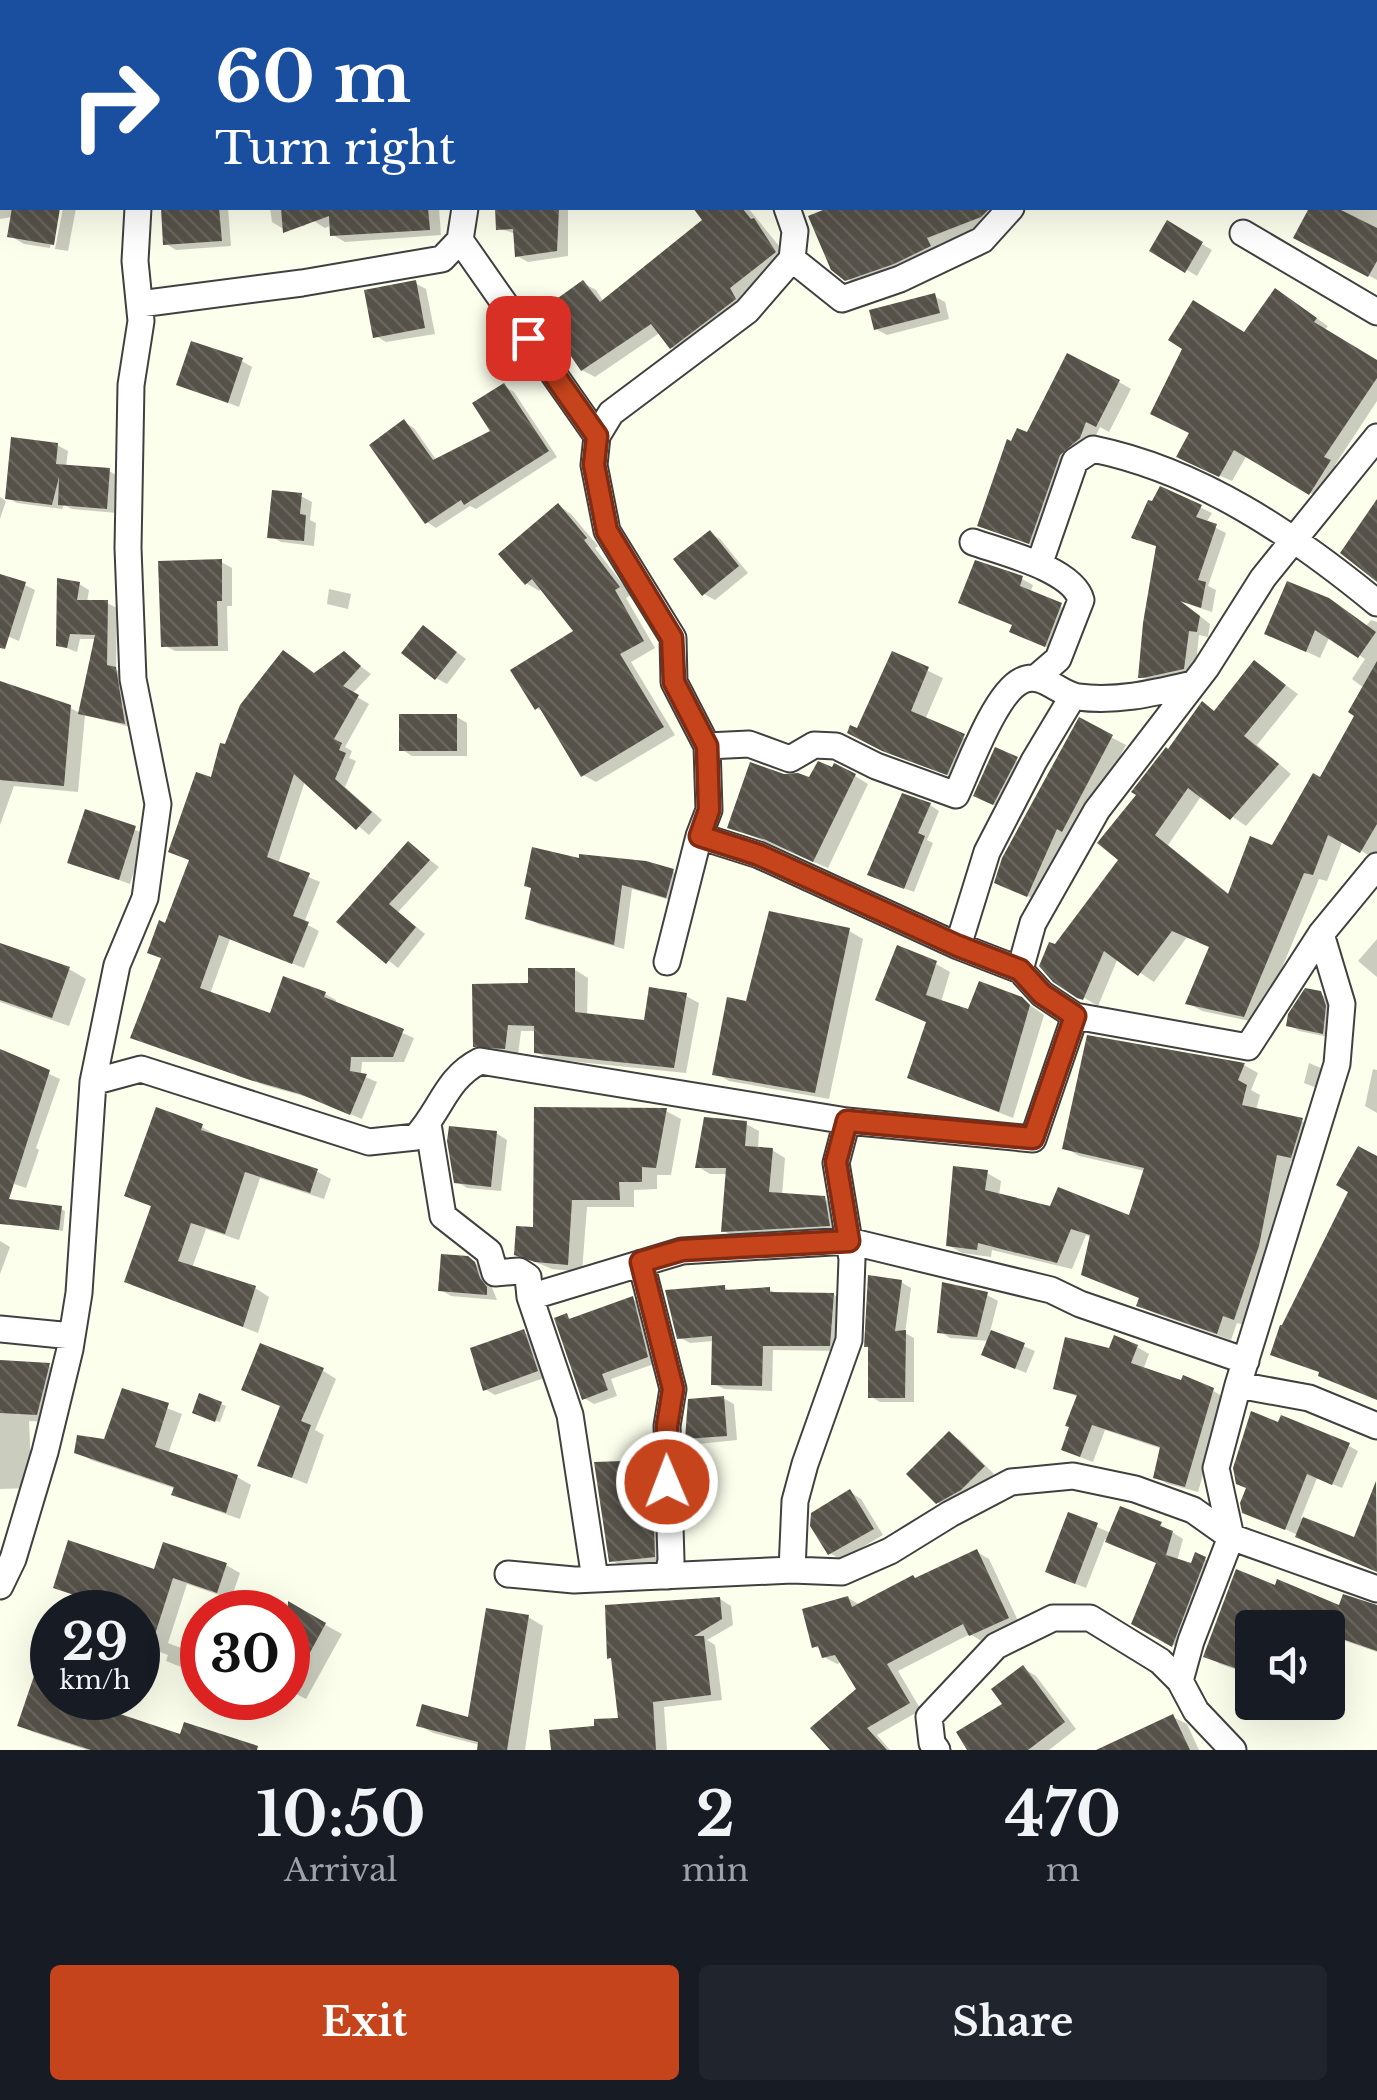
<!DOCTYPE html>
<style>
:root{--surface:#171b24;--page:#20242c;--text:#f1f3f6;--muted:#9ea1a6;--accent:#c6441c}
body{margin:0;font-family:"Libre Baskerville",serif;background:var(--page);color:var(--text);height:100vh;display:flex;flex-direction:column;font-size:38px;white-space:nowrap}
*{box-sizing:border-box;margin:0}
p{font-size:32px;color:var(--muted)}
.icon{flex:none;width:55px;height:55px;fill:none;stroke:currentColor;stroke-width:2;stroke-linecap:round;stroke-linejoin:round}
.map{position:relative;height:1750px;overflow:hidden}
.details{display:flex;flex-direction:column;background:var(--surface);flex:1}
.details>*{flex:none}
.hud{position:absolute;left:0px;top:0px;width:1378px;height:210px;box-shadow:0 10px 40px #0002;background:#1a4fa0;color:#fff;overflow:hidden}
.buttons{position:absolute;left:1235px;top:1610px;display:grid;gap:20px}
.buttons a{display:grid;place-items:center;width:110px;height:110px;border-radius:10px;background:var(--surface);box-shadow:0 10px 40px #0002;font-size:50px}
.speed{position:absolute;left:30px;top:1590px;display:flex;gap:20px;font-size:50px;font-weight:700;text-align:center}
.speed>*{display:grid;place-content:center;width:130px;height:130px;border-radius:50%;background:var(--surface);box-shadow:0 10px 40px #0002;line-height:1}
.speed small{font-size:25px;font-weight:400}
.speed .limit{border:15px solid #d22;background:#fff;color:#111}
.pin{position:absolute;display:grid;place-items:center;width:85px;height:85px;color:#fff;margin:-42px;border-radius:20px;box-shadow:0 5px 15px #0006}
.me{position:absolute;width:110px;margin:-55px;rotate:359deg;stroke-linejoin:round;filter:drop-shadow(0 0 8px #0008)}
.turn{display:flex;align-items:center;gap:35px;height:210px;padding:0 50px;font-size:45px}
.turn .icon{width:130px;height:130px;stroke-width:2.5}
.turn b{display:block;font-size:70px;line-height:85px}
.eta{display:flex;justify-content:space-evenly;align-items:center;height:170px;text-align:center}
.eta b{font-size:60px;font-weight:700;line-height:70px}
.primary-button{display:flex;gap:20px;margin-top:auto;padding:20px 50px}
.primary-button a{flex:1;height:115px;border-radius:10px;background:var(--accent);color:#fff;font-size:40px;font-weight:700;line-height:115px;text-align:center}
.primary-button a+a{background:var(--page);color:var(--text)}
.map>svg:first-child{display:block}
</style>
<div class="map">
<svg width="1377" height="1750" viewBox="0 0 1377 1750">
<defs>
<pattern id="building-back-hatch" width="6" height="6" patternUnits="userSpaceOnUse" patternTransform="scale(2.5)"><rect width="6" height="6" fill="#565249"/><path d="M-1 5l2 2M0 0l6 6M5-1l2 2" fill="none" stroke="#69665f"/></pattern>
</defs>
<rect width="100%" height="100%" fill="#fdffed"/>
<path fill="#0003" d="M151,0H179V2H151Z
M213,0H305V2H214Z
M431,0H546V2H427Z
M588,0H692L588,2Z
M791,0H883V1L792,2Z
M989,0H1074L1077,2H990Z
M1241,0H1273L1278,2H1239Z
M1329,0H1377V5L1375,9V2H1328Z
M0,150L2,208H58L50,248L24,244L9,235L12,217L0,219Z
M1375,157L1377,158V280L1296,237L1312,208H1375Z
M63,208H76L68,251L55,249Z
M163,208H228L231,246L176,250L166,244Z
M270,208H299L305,226L282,228L272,222Z
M312,208H439L441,235L345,242L333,235L332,225L325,228L314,221Z
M498,208H568V256L528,262L517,256L516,234L498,228Z
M696,208H748L788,257L785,262L741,295L747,306L684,354L671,347L661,332L595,377L582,370L583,283L596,290L604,302L706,220Z
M832,209V208H995L994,223L938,245L942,253L860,286L847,279Z
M1168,224L1212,250L1197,276L1153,250Z
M415,283L426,289L435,334L386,342L376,336Z
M934,296L945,302L949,319L887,335L876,329Z
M1288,299L1328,326L1324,331L1377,363V401L1335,465L1341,469L1322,500L1247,455L1232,481L1191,463L1245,335Z
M242,361L252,367L239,407L179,384Z
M1119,382L1131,389L1109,432L1100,427L1042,549L980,525L1028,435Z
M504,386L514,392L557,457L476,509L470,506L436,528L427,522L404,422L414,428L437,461L493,432Z
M13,440L57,445L68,451L66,467L109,471L120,477L117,513L72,509L64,505L62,509L17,503L7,498L6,500Z
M1161,489L1212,513L1206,523L1226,533L1208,586L1216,590L1212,612L1182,602L1210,624L1208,637L1199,635L1195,674L1152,682L1141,676L1159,547L1134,537Z
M301,496L312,502L310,520L316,523L314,546L281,542L270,536Z
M0,497L6,501L0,519Z
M559,506L571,514L598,546L595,548L631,595L626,598L655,648L631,662L675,735L596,782L583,775L546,714L537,708L577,631L542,588L539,591L526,583Z
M710,533L720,539L748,573L715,600L704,594Z
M221,562L232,568V606H227L228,651H175L164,645Z
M976,563L1022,579L1033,585L1030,593L1072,612L1056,651L1022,637Z
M0,581L25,585L35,590L19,641L0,633Z
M79,584L89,590L87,602L107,603L117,608L116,670L126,675L134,728L85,715L78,792L14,786L0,825V696L70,708L80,713L97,639H80L77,652L59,645Z
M329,589L351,594L348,609L327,604Z
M1371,620L1377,622V856L1375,859L1343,840L1327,881L1319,879L1259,1023L1202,1011L1188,1003L1211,947L1187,937L1154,982L1118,958L1098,1006L1054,980L1056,947L1122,860L1216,712L1255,663L1298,694L1257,745L1291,774L1246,826L1202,795L1168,845L1230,895L1273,848L1320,780L1357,715L1364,688L1352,679L1365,659L1330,636L1320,658L1267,633L1366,626Z
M434,635L466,659L447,684L436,678Z
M344,654L371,674L352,694L369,704L345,747L352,751L349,758L356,761L345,787L382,820L369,835L305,781L278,864L320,882L304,923L319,931L304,968L230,939L210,994L272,1016L325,994L336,1000L335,1004L414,1038L404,1062H362L361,1075L377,1082L362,1119L314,1099L264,1085L133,1037L163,959L150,952L167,926L191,861L171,851L213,781L226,747Z
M893,654L943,678L925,720L978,744L962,781L900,758L864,740L859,731Z
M457,717L467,723V756H412L401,749Z
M1080,721L1126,745L1043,903L997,882Z
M1016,760L1027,766L1004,809L987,802Z
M855,776L868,784L828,868L730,827L784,777L810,780Z
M930,805L939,811L927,840L933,843L914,892L880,879Z
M86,812L146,834L130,884L70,862Z
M409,844L439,867L398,912L425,934L398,968L340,922Z
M581,861L673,872L683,877L677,902L632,889L624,949L538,924L528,918Z
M849,931L863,939L829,1099L729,1081L715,1073L748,1003Z
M1377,939V977L1358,961Z
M0,945L69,969L86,979L69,1026L0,1002Z
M936,964L950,972L941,1002L970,1012L1021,999L1044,1015L1013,1118L910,1077L928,1023L893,1007Z
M575,970L588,978L587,1016L646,1022L686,996L699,1003L686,1073L549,1059L536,1052V1031H521L518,1055L489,1053L476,1045L531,986Z
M1320,994L1332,1000L1333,1038L1299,1031L1289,1025Z
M0,1052L60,1079L36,1148L39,1150L26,1188L0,1179Z
M1309,1063L1323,1069L1317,1088L1304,1083Z
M1244,1065L1258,1073L1251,1090L1260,1095L1256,1110L1302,1121L1316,1129L1305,1164L1291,1161L1273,1255L1248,1326L1237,1323L1231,1340L1154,1313L1139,1305L1142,1299L1084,1274L1092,1238L1086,1235L1072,1269L992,1250L991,1257L962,1253L948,1245L987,1173L1001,1181L999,1196L1052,1209L1131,1219L1145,1171L1079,1156L1065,1147Z
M1373,1069L1377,1070V1113L1365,1106Z
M666,1111L681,1119L671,1175H657V1189L634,1190V1207H587L582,1272L552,1269L516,1254L535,1230Z
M746,1124L759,1131L758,1149L772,1150L785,1158L782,1196L824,1199L838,1206L842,1232L737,1238L724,1231L728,1174H710L697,1166Z
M202,1127L216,1135V1137L316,1171L331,1179L324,1199L260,1178L239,1240L206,1229L192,1268L255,1288L269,1297L258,1333L127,1281L153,1207L127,1195Z
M496,1133L507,1140L501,1191L467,1188L456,1181Z
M61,1209L65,1211L63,1231L0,1222Z
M0,1241L10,1247L0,1274Z
M467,1258L485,1270L497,1300L451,1296L441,1290Z
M901,1282L911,1288L905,1333L914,1338V1402H880L870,1396Z
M724,1287L732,1292L769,1289L779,1295H834L844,1301L840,1351L773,1350L772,1391L724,1389L713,1383L714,1341L690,1343L679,1337Z
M987,1295L998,1301L990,1332L1035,1351L1026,1373L995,1360L990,1341L950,1338L940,1331Z
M632,1299L642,1304L657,1363L611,1379L617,1396L594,1404L584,1398L566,1316L573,1320Z
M523,1332L534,1338L547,1377L495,1395L485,1389Z
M1137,1347L1149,1354L1143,1370L1212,1390L1225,1398L1198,1492L1168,1484L1156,1477L1162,1449L1105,1430L1093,1462L1077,1456L1078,1397L1056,1388L1111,1351Z
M0,1363L49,1366L64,1374L52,1422L29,1421L32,1488L0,1489Z
M322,1370L336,1379L315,1430L324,1435L307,1484L260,1465L282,1407L244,1389Z
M123,1391L182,1414L168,1454L237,1477L251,1485L240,1519L188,1501L174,1493L176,1489L91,1460L77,1452L106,1442Z
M201,1396L226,1406L220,1422L199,1415Z
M723,1398L734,1404L737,1440L698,1444L688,1438Z
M949,1434L960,1440L994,1474L972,1495L948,1508L937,1502Z
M1349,1446L1358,1451L1342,1488L1317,1478L1301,1518L1355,1541L1363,1519L1377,1525V1571L1245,1511Z
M651,1463L662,1469L665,1562L622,1566L611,1560Z
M850,1492L861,1499L883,1535L841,1560L830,1553Z
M1069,1515L1111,1533L1161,1525L1183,1539L1177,1561L1192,1566L1205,1559L1215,1565L1184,1651L1134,1623L1158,1563L1105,1539L1086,1588L1058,1577Z
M165,1545L226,1565L240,1573L231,1599L187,1584L168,1643L194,1653L189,1670L166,1661L168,1655L138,1644V1612H123L56,1587L156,1572Z
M977,1552L989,1559L1020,1625L983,1642L970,1634L898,1671L921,1710L877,1735L890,1750H833L859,1690L842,1662L837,1664L824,1657L823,1651L814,1646L848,1598L860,1605Z
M1238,1572L1340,1608L1377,1607V1652L1328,1635V1628H1252V1675L1220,1664L1207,1656Z
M720,1599L731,1606L733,1625L707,1640L715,1645L722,1700L664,1707L667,1750H554L620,1720L614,1660L609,1657Z
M280,1600L342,1634L306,1699L288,1690V1612H273Z
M528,1617L543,1626L525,1750H479L480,1745L433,1733L419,1725L470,1720Z
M1023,1668L1036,1676L1076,1729L1049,1750H969L1005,1704Z
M35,1679L52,1685V1698H88L99,1704L97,1709L182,1737L245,1750H87L33,1732L20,1725Z
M1173,1717L1187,1724L1199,1750H1135Z"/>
<path fill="url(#building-back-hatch)" d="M12,208H60L54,245L7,237Z
M161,208H219L222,241L163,245Z
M281,208H428L430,230L330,236L329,216L283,233Z
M495,208H559L557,251L515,257L513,229L496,230Z
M693,208H742L751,219L754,218L776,252L730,288L736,299L670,349L651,324L581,371L544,316V308L583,280L600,302L702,220Z
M828,208H990L981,217L927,238L931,246L894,264L845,281L831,270L808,216Z
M1309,208H1337L1377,228V261L1368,277L1293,238Z
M1167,220L1203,242L1185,273L1149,251Z
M416,280L425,328L373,338L364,290Z
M1275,288L1317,318L1314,322L1377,360V378L1324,457L1331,460L1309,495L1234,450L1219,477L1176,457L1189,433L1150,414L1182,349L1168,340L1193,300L1244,332Z
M935,293L940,313L874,330L869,310Z
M191,341L243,358L228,403L176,385Z
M1067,353L1120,380L1096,427L1086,422L1080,438L1060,455L1029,544L977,526L1007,439L1011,441L1017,428L1027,432Z
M504,383L549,451L464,505L461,500L425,524L369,445L404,419L433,460L490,431L472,403Z
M11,437L58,443L56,464L110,468L107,509L58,505L59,477L52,505L5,499Z
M1160,486L1202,505L1196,517L1217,524L1198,580L1206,582L1201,608L1180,601L1200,616L1197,632L1189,631L1184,669L1143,678H1138L1143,623L1156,546L1131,538L1148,500L1152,501Z
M272,490L302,493L300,514L306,515L304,541L267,538Z
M1377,499V582L1340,553Z
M558,503L587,538L584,540L620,587L615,590L644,641L620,654L664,727L581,777L539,707L535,710L510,670L573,631L532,579L525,585L498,554Z
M710,530L739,566L702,596L673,559Z
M222,559V601H217L218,646L161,647L158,561Z
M975,560L1023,576L1020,586L1062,603L1045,647L1009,632L1012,625L958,603Z
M0,574L26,582L5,649L0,648Z
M57,578L80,582L77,600H108L107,665L116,667L125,724L78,714L95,635L70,634L67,648L56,646Z
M1287,581L1329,598L1376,632L1358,658L1315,630L1306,652L1264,634Z
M423,625L457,652L435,680L401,653Z
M283,650L314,673L344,651L361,666L343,686L359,695L334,739L342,743L339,750L346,753L335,779L372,812L356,830L294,774L267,857L310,873L293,916L309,922L292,964L219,935L200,988L270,1013L283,976L326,992L324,997L404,1029L393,1057H351L350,1071L367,1074L350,1115L300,1094L250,1080L130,1038L161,958L147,953L159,920L165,923L189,860L168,852L196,772L211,777L220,743L225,744L240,705Z
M892,651L929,667L911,711L965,734L947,775L882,751L847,733L850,725L857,728Z
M1254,660L1286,685L1244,736L1279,764L1230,820L1188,788L1155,835L1228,894L1250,836L1272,845L1313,773L1320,777L1354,716L1348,712L1377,661V824L1360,853L1328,835L1313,875L1304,873L1244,1017L1185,1004L1209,947L1172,931L1138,976L1104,951L1083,1000L1077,998L1053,982L1039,966L1049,942L1055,944L1118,860L1097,843L1136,795L1131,792L1166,747L1168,749L1202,701L1214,711Z
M0,681L71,705L64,786L0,780Z
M399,714H457V751H399Z
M1079,717L1113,735L1062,832L1057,829L1027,897L994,883L1002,858Z
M995,747L1018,757L993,805L973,796Z
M818,761L832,767L834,763L856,774L813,862L766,840L727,828L750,762L784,774L798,773L809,777Z
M902,793L931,803L918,833L925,836L904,889L867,875Z
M85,809L136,826L119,880L67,863Z
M408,841L430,860L389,904L416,927L386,964L336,922Z
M532,847L579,858V854L646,861L674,869L666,898L622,885L614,945L525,919L531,888L524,886Z
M769,911L850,928L815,1093L712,1075L727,997L746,1001Z
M0,943L70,967L52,1018L0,1000Z
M897,945L937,961L926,995L968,1009L979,981L1022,997L1030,1005L999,1112L907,1078L926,1022L875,1000Z
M528,968H575V1012L644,1020L649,987L687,993L674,1068L534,1053V1026L508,1025L505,1049L473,1047L472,984L528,983Z
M1305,988L1321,991L1326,1006L1323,1034L1286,1026L1288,1014Z
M1087,1035L1245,1063L1238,1080L1247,1085L1242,1105L1303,1118L1291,1158L1277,1155L1259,1246L1234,1320L1223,1316L1217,1334L1136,1306L1139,1298L1081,1275L1090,1235L1071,1229L1057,1263L978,1243L977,1250L946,1246L953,1166L988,1170L985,1190L1050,1206L1058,1187L1129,1215L1144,1168L1062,1149Z
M0,1049L50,1070L9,1199L62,1206L59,1230L0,1224Z
M156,1107L203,1124L201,1130L318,1169L310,1193L245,1172L225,1234L191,1223L178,1261L256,1286L243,1327L124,1282L151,1206L124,1196Z
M534,1107L667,1108L656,1168L642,1167V1182H619L620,1200H572L568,1265L535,1262L514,1255L516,1226L533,1227Z
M704,1117L747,1121L745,1146L773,1148L769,1192L825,1196L830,1226L721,1232L726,1168H695Z
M449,1126L497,1131L491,1187L454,1183L447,1141Z
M1358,1146L1377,1156V1400L1318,1376L1319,1372L1270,1355L1280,1325H1282L1348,1192L1336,1185Z
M441,1254L468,1256L475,1262L480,1278L487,1287V1295L438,1291Z
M868,1275L902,1280L895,1331L906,1330L905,1398H868V1347H864Z
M942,1282L988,1292L977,1337L937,1333Z
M725,1285V1290L770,1287V1292L834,1293L830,1346H763L762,1386L711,1385L712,1336L677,1339L665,1290Z
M633,1296L648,1357L602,1374L608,1390L582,1400L554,1318L567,1313L569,1319Z
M524,1329L538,1371L483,1391L470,1348Z
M991,1330L1025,1343L1015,1369L981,1355Z
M1114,1335L1138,1345L1131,1363L1181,1380L1183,1375L1214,1388L1185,1487L1153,1478L1160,1447L1092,1425L1080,1457L1061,1450L1069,1427L1065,1426L1077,1395L1053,1389L1065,1337L1109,1348Z
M260,1343L324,1368L301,1421L311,1425L292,1478L257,1466L280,1406L241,1390Z
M0,1360L50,1363L37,1415L0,1413Z
M122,1388L169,1403L155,1447L238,1475L226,1513L171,1495L174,1487L74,1453L77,1435L104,1439Z
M199,1393L222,1402L215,1422L192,1413Z
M724,1396L727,1436L685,1439L688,1399Z
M1251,1411L1278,1422L1281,1415L1350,1443L1332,1485L1307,1474L1285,1530L1242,1513L1240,1503L1246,1488L1236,1484L1233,1468Z
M949,1431L985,1466L961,1490L936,1504L906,1474Z
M652,1460L655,1557L609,1562L594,1462Z
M1376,1481L1377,1572L1295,1537L1303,1517L1354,1537Z
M850,1489L874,1529L828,1555L810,1526L811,1513Z
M1120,1506L1162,1522L1160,1526L1173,1531L1166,1555L1191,1563L1195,1552L1206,1557L1172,1647L1131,1624L1156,1563L1105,1542Z
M1068,1512L1098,1523L1075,1584L1045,1572Z
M68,1540L154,1569L163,1542L227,1563L217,1593L173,1578L142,1675L138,1674V1612H126L53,1588Z
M977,1549L1009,1618L969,1636L963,1624L887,1664L910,1703L867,1728L887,1750H830L810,1728L856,1689L835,1655L822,1658L818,1646L812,1648L802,1609L848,1596L852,1607L913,1575L915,1578Z
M1236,1569L1275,1585L1277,1579L1339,1605L1343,1594L1377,1605V1651L1328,1634V1628H1280L1252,1616V1674L1203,1657Z
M720,1597L722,1619L694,1636H704L711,1695L653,1702L656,1750H551L549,1730L594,1726V1719L618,1718L611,1658L607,1659L605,1605Z
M288,1601L326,1623L288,1693Z
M486,1608L529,1615L507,1750H477L478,1742L416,1726L422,1704L468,1717Z
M1023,1665L1065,1722L1028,1750H967L956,1732L1002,1704L991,1689Z
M34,1676L52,1683V1698H86L84,1702L180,1734L184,1722L258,1746L257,1750H91L17,1726Z
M1173,1714L1190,1750H1096Z"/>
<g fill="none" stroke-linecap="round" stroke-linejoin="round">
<defs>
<path id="street" d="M105,0V2
M394,0V2
M707,0L708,2
M961,0L965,2
M1243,233L1377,312
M460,240L597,436
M792,259L842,299L900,279L982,240L1011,208
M140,304L302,283L442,259L460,240L465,208
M973,542C1001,552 1073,569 1081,600L1058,659L1037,677
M1039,565L1075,461L1093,449C1200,471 1293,534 1377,603
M707,746L749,744L790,759L814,745L836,746L876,766L956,795C969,767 995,694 1021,681C1042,670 1058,694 1078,697C1118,702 1154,693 1193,684
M699,836L709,810L707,746L674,682L673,638L607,531L594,465L597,436L611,413L747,311L792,259L795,231L787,208
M958,946L987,852L1034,761L1073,696
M667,962L699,836L759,855L958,946L1020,970L1042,994L1075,1016L1248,1047L1321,934L1377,866
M1020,970L1033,923L1097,810L1206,668L1263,578L1377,437
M93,1082L141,1069L369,1142L416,1137C441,1110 446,1078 480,1061L847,1121L1033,1139L1075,1016
M428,1124L443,1216L489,1252L495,1273L519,1271L528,1277L530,1297L570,1415L595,1579
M641,1263L673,1389L667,1426L671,1560L668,1576
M530,1297L682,1251L849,1241L1051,1290L1080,1304L1246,1361
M0,1329L72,1336
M1238,1385L1309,1398L1377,1426
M792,1570L795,1501L805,1464L849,1340L852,1259L836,1163L847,1121
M508,1574L574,1580L792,1570L842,1572L890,1551L950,1514L1011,1482L1073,1476L1135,1489L1193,1510L1231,1537L1377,1589
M0,1586L13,1559L45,1452L70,1349L79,1293L93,1082L117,965L145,898L158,804L133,679L128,548L131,385L141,321L135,261L138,208
M1180,1681L1191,1641L1231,1537L1216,1468L1238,1385L1337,1064L1342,1004L1321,934
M937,1750L932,1743L929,1717L996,1646L1053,1618H1090L1160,1661L1180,1681L1196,1711L1233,1750"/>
</defs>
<use href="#street" stroke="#404040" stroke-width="29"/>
<use href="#street" stroke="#fff" stroke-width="25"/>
</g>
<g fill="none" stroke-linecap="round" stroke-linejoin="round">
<defs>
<path id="route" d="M528,338L597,436L594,465L607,531L672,638L674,682L707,746L709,810L700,836L759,855L958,946L1020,970L1042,994L1075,1016L1033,1138L847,1121L836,1162L849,1241L682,1250L641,1262L673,1389L667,1426V1482"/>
</defs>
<use href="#route" stroke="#812c12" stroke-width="25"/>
<use href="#route" stroke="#c6441c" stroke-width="18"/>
</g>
</svg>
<div class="buttons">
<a><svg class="icon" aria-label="sound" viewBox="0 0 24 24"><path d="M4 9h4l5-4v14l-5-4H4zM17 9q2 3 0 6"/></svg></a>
</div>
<div class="speed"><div>29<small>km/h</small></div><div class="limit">30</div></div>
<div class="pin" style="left:528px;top:338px;background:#d93025"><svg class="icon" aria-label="arrive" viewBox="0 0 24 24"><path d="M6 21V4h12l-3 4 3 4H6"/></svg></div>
<svg class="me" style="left:667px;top:1482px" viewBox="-20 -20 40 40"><circle r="17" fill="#c6441c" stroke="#fff" stroke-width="3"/><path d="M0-11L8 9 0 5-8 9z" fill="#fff"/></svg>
<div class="hud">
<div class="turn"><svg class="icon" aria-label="right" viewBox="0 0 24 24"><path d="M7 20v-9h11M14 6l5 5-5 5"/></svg><div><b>60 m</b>Turn right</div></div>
</div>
</div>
<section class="details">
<div class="eta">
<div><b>10:50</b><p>Arrival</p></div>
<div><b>2</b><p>min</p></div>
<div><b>470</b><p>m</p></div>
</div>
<div class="primary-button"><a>Exit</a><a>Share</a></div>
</section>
